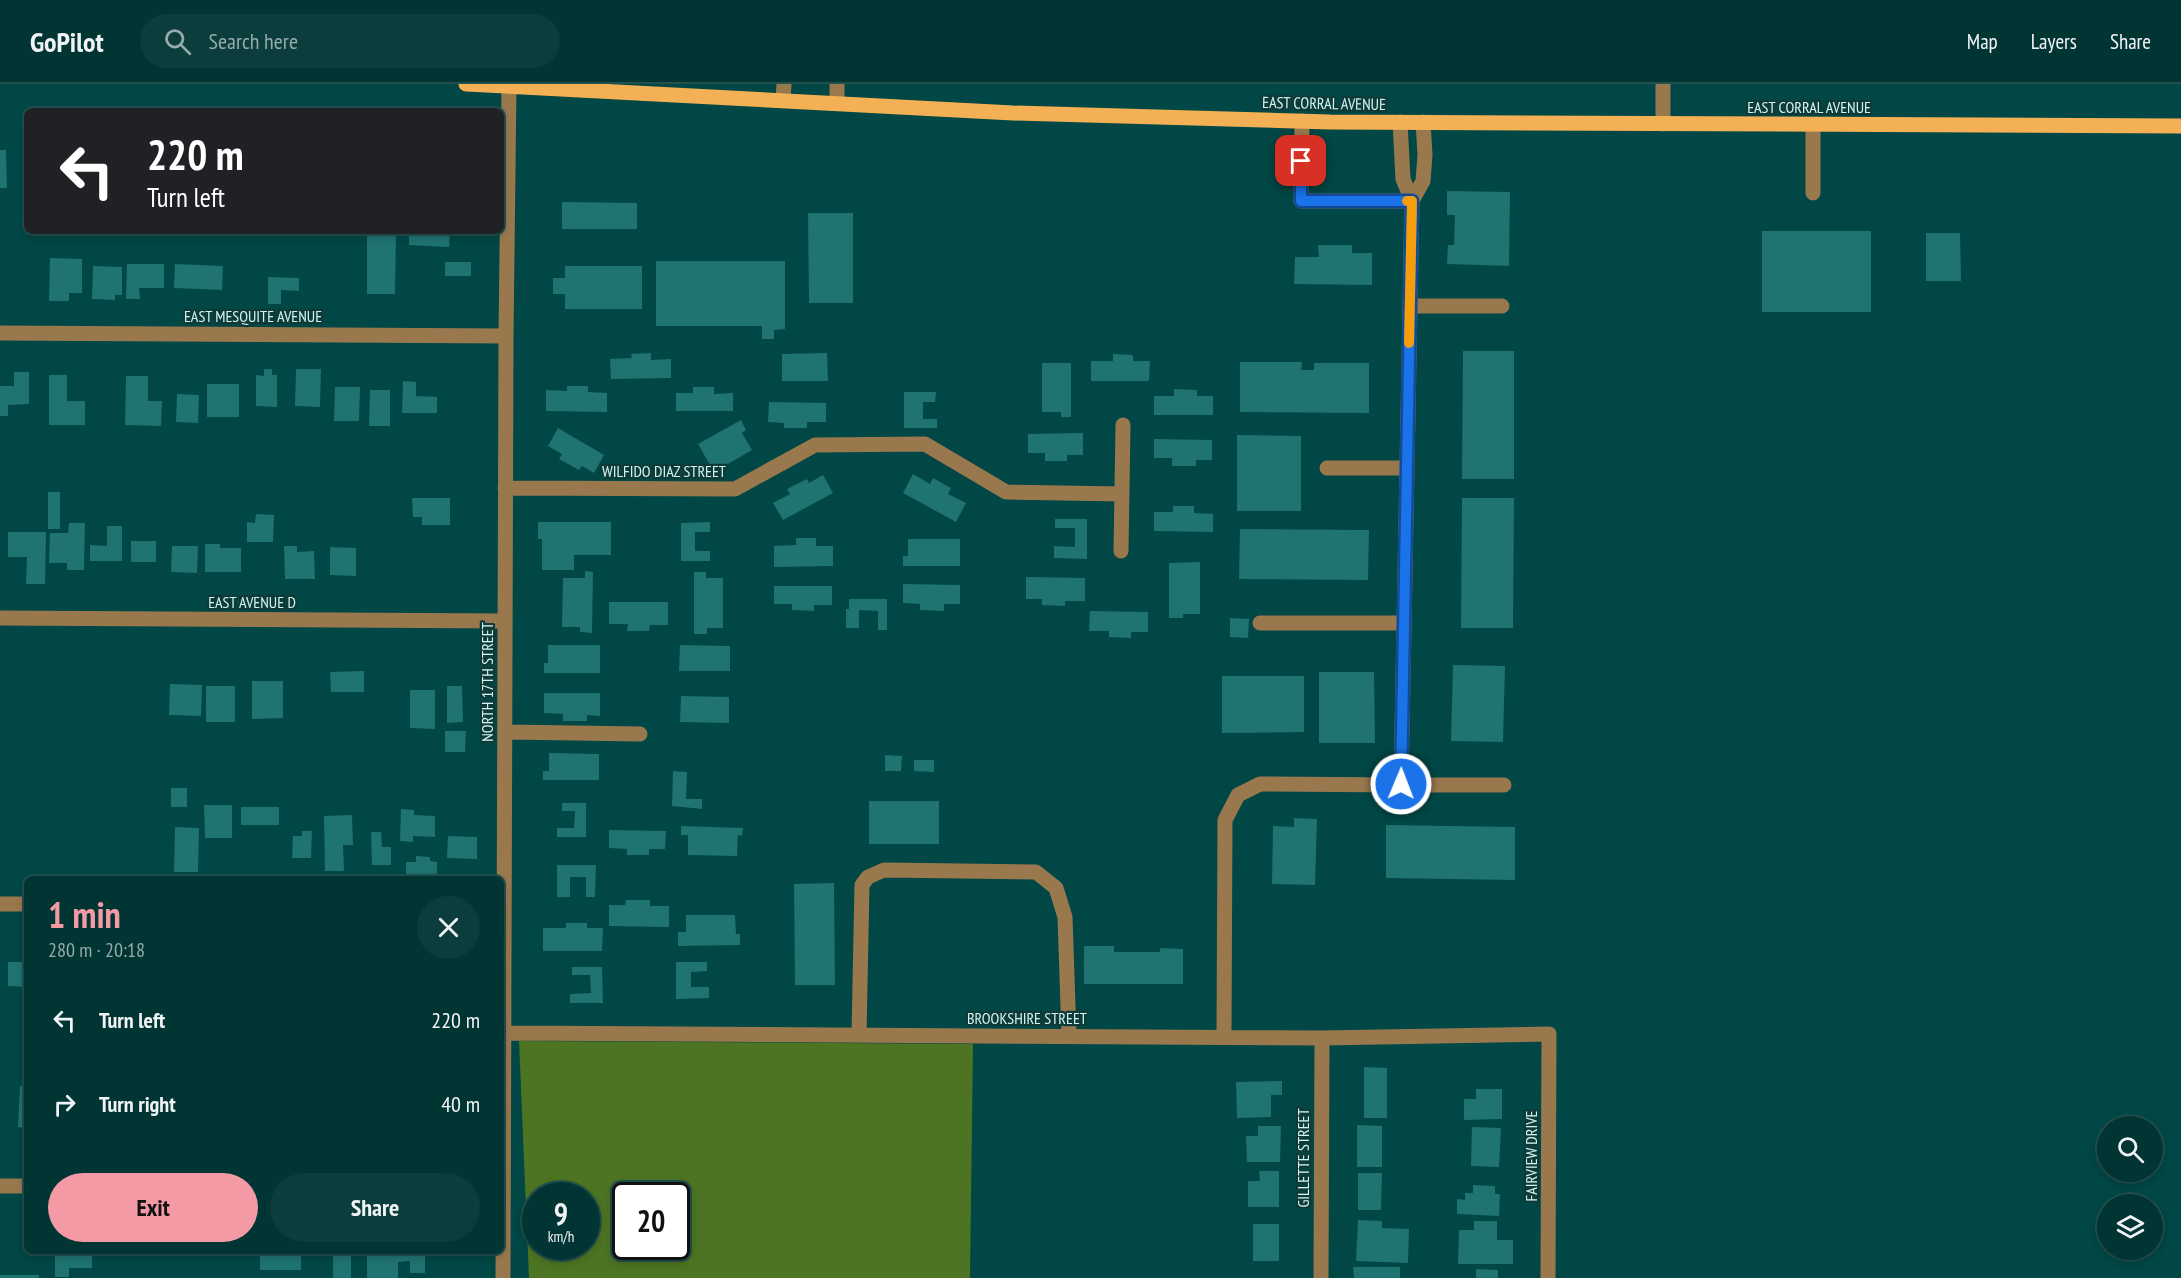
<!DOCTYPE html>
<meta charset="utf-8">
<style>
:root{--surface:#003534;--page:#0a3d3c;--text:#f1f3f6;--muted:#95abac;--line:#22504f;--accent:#f49aa5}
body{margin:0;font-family:"PT Sans Narrow",sans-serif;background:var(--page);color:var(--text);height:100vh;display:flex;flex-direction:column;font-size:22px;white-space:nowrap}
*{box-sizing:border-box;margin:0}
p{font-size:20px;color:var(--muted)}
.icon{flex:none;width:33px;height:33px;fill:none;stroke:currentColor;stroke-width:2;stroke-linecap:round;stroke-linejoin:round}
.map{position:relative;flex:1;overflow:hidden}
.side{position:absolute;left:24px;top:792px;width:480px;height:378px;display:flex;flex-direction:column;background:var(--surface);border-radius:9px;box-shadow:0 3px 9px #0003,0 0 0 2px var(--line)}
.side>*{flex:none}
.top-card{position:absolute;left:24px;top:24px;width:480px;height:126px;border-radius:9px;box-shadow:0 3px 9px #0003,0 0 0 2px var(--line);background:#202124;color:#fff;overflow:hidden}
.buttons{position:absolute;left:2097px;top:1032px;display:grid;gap:12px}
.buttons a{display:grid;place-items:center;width:66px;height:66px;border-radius:50%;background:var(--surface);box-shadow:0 3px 9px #0003,0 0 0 2px var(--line);font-size:30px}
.speed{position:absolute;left:522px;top:1098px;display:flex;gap:12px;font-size:30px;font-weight:700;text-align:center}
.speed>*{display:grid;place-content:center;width:78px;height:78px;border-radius:50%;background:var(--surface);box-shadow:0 3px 9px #0003,0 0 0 2px var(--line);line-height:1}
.speed small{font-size:15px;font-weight:400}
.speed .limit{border:3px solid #111;border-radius:9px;background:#fff;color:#111}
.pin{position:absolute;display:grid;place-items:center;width:51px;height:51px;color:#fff;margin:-26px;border-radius:12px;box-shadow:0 3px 9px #0006}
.me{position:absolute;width:66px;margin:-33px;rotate:1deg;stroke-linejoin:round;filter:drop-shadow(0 0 4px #0008)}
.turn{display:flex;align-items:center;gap:21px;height:126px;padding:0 24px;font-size:27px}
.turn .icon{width:78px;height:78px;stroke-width:2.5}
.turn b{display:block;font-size:42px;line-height:51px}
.round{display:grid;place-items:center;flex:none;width:63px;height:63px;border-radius:32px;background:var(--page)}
.head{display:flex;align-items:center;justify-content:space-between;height:102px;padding:0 24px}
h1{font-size:36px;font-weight:600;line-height:45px;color:var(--accent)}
.button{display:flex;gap:12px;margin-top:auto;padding:12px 24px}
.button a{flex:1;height:69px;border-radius:36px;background:var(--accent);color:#111;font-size:24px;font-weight:600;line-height:69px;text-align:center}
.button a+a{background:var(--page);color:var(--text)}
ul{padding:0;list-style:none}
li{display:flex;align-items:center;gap:18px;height:84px;padding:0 24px}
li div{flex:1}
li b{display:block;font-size:22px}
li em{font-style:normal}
header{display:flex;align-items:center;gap:36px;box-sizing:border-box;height:84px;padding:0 30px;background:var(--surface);border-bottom:2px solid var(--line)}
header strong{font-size:28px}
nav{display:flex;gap:33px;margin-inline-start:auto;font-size:21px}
.search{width:420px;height:54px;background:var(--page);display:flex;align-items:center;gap:15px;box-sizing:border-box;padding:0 21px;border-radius:33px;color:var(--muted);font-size:22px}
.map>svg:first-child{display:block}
</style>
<header>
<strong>GoPilot</strong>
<div class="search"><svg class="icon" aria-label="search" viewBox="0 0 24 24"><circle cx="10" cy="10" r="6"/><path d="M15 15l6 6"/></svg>Search here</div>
<nav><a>Map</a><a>Layers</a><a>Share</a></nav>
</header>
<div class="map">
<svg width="2181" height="1194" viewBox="0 0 2181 1194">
<rect width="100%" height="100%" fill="#004745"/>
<path fill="#4c7422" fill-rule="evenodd" d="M519,957L973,960L970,1194H529ZM536,1112H586V1162H536ZM626,1112H676V1162H626Z"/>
<path fill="#1f7371" d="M0,66H6L7,104H0Z
M1447,107L1510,108L1509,182L1447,180L1448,161H1454L1455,131H1447Z
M562,118L637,119V145H562Z
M808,129H853V219H809Z
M409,147H450L449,163L409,161Z
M1762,147H1871V228H1762Z
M367,149L396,150L395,210H367Z
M1926,149H1960L1961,197H1926Z
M1318,161H1352V169H1372V201L1294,200L1295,173H1319Z
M50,174L82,175V209H69V217H49Z
M656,177H785V245L774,246V255H762V242H656Z
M445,178H471V192H445Z
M127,180H164V204H139L140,215H126Z
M175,180L223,182L222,206L174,204Z
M93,182L122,183V211H115V216L92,215Z
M565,182H642V225H565V210H553V194H565Z
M268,193L299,194V207L281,206V220H268Z
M1463,267H1514V395H1462Z
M651,269V276L671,275V294L611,295L610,275L632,274L631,270Z
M827,269L828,297H782V270Z
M1113,270L1133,271V277H1150L1149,297H1091V277H1113Z
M1240,278H1302L1301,286H1314V279H1369V329L1240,328Z
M1042,279H1071V333H1061V328H1042Z
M264,285H272V291H277V323L256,322V291L264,292Z
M296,285H321L320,323L295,322Z
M14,288H29V320L8,321V332H0V302H14Z
M49,291H67V317H85V341H49Z
M126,292H148V317H162L161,342L125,341Z
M403,297L416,298V312L437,313V329H402Z
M207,300H239V333H207Z
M567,302H588V308L607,309V328L546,327V306L567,307Z
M335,303H360L359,337H334Z
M693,303H714V310L733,309V327H676V309H693Z
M1174,305L1197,306V312H1213V331H1154V312H1174Z
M370,306H390V342H369Z
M904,308H936L935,318H923V335H937V344H904Z
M177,310L199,311L198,339L176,338Z
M769,318L826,319V338H807V344H784V339L768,338Z
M741,336L746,346L742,349L752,366L714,388L698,360Z
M558,344L604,371L594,389L582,382L579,386L559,375L562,370L548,362Z
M1083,349V371H1067V377H1045V369H1028V350Z
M1237,351L1301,352V427H1237Z
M1154,355L1212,356V376H1196V382H1172V374H1154Z
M913,390L930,400L933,394L951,404L948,410L966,419L956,438L903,409Z
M823,391L833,409L783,436L773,419L790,410L787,405L807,395L809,399Z
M48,408H60V445H48Z
M412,414H450V441H422V433H413Z
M1462,414H1514L1513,544H1461Z
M1173,422H1194V429L1213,430V448L1154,447V428H1173Z
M256,430L274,431L273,458H247V438L255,439Z
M1055,435H1087V475L1054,474V462L1075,463V444H1055Z
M538,438H611V471H574V486H542V455H538Z
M710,438V448H695V467H710V477H681V439Z
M69,439H85L84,486H67V479H49L50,449H68Z
M107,442H122V477H90V461L107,462Z
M1240,445L1369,446L1368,496L1239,495Z
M8,448H46L45,500H26L27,473H8Z
M796,454H816V462H833V482L774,483V462L796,461Z
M908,455H960V482H903V472H908Z
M131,457H156V478H131Z
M205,460H220V464H241V488H205Z
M172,462H198L197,489L171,488Z
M284,462H297V468L314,467L315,495H285Z
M330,463L356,464V492L330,491Z
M1200,478V530H1183V534H1169V479Z
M585,487L593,488L592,549L580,548V543H562L563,494H585Z
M694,488H706V494H723V544H707V550H694Z
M1026,493L1085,494V517H1065V522L1042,521V515H1026Z
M903,500L960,501V520H944V527L920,526V520L903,519Z
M774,502H832V521H814V527L792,526V520H774Z
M849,515H887V546H878V527L859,526V544H846V525H849Z
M609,518H668V541H650L649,547H627L628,540H609Z
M1090,527L1148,528V548H1131V554L1109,553V547H1089Z
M1230,534L1249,535L1248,554L1230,553Z
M548,561H600V589H544V579H548Z
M680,561L730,562V587H679Z
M1453,581L1505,582L1503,658L1451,657Z
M364,587V608H331L330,588Z
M1319,588H1374L1375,659H1319Z
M1222,592H1304V648L1222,649Z
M252,597H283V634L252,635Z
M170,600L202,601L201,632L169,631Z
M206,602H235V638H206Z
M447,602H462L463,638L447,639Z
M410,606H435V645L410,644Z
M544,609H600V632L587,631V637H563V630L544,629Z
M681,612L729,613V639L680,638Z
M445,647H466L465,668H445Z
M549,669L599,670V696H543V687H549Z
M885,671L902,672L901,687H885Z
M914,676H934V688L914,687Z
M673,687L687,688L686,715H702V725L672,722Z
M171,704H187V723H171Z
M869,717H939V760H869Z
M562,719H586V753H557V744H574L575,727H562Z
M204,721H232V754H205Z
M241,723H279V741H241Z
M401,725L414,726V731L435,732V753L413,752V758L400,757Z
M352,731L353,761H343L344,787H325L324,732Z
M1294,734L1317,735L1315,801L1272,800L1273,742L1294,743Z
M1386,741L1515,743V796L1386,794Z
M681,742L743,744L742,752L738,751L737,772L688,771V751H681Z
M175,743L199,744L198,788H174Z
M609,746L666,747L665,765H649V771H627V765L609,764Z
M302,747H312L311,774H292L293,752H302Z
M371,748H381L382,763H391V781H372Z
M448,752L477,753V775L447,774Z
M416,772L430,773V777L437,778V795H406V778H416Z
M557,781H596L595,813H586V793H570V813H557Z
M834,799L835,901H795L794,800Z
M626,816H650V822H669V843L609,842V821H625Z
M686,831H735L736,850H740V861L678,862V848H686Z
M566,839H587V844H603L602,867H543V844H566Z
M1084,862H1114V868H1160V864L1183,865V900H1084Z
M8,878H27V903L8,902Z
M676,878H707V887L691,888V903H709V914L676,915Z
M572,883H602L603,919H570V910L591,909L590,891H572Z
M1364,983L1387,984V1034H1364Z
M1282,997V1011H1271V1033L1237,1034L1236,998Z
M20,1002H27V1044L18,1043Z
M1476,1005H1502V1035L1464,1036V1015H1476Z
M1357,1041L1382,1042V1083H1357Z
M1258,1042H1281L1280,1078H1247L1246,1052H1258Z
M1472,1043L1501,1044L1499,1083L1471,1082Z
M1259,1087H1279V1123H1248V1097H1260Z
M1358,1089H1382L1381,1126H1358Z
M1473,1101L1495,1102V1110H1500L1499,1132L1457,1130V1115L1465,1116V1109H1473Z
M1358,1136L1382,1137V1144L1409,1145L1408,1179L1356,1177Z
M1474,1137H1497V1156H1513V1180H1458L1459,1146H1474Z
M1253,1140H1279V1177H1253Z
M55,1167H92V1184H69V1193H55Z
M260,1167H301V1186H260Z
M333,1167H351V1194H333Z
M367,1167H425V1189H410V1177L398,1178V1194H367Z
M1353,1183H1400V1194H1354Z
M1476,1185L1498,1186V1194H1476Z
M0,1191H39V1194H0Z"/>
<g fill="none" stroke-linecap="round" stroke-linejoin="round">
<path stroke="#99784e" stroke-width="15" d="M783,16L784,0
M837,19V0
M1302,37L1301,117H1412
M1663,40V0
M1813,109V41
M1412,117L1423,97L1425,71L1423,38
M1410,222H1502
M0,249L506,252
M1327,384H1407
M505,404L735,405L815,361L925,360L1006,408L1122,410
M1121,467L1123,341
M0,534L505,537
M1260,539H1404
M505,648L640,650
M1401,701H1504
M0,820H27
M504,949L1322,954L1549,950L1548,1194
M859,951L862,801L868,793L884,786L1036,788L1056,804L1065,833L1069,952
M1224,953L1225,736L1238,711L1260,700L1401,701L1412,117L1403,95L1400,38
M0,1102H27
M503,1194L506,252L509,2
M1321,1194L1322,954"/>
<path stroke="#f4b054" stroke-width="15" d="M466,0L1013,29L1330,38L2181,42"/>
</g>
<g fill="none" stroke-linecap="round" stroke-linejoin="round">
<defs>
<path id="route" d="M1301,77V117H1412L1401,700"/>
</defs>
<use href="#route" stroke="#114b97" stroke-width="15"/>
<use href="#route" stroke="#1a73e8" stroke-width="10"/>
<path stroke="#f59e0b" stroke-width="10" d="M1407,117H1412L1409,259"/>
</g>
<g text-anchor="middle" stroke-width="4.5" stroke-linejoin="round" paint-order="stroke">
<g font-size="16" fill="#d0f6f3" stroke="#0f3a38">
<text transform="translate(1324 19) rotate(1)" y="6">EAST CORRAL AVENUE</text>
<text x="1809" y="29">EAST CORRAL AVENUE</text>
<text x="253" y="238">EAST MESQUITE AVENUE</text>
<text x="664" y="393">WILFIDO DIAZ STREET</text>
<text x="252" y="524">EAST AVENUE D</text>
<text transform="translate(487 598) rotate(-90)" y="6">NORTH 17TH STREET</text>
<text x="1027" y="940">BROOKSHIRE STREET</text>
<text transform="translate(1531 1072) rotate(-90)" y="6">FAIRVIEW DRIVE</text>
<text transform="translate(1303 1074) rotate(-90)" y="6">GILLETTE STREET</text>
</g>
</g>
</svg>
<div class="buttons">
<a><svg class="icon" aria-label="search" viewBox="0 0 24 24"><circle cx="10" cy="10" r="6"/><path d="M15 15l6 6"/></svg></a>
<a><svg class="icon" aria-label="layers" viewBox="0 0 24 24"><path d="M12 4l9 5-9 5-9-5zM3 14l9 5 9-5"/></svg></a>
</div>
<div class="speed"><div>9<small>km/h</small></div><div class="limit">20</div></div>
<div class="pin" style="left:1301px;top:77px;background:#d93025"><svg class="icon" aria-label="arrive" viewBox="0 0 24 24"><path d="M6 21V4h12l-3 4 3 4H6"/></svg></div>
<svg class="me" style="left:1401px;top:700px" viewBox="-20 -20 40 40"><circle r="17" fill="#1a73e8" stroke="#fff" stroke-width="3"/><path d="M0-11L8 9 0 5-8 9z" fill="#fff"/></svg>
<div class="top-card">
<div class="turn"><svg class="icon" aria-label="left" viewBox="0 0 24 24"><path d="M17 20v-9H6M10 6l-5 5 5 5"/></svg><div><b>220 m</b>Turn left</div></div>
</div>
<section class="side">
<div class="head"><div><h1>1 min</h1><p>280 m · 20:18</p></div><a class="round"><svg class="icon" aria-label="close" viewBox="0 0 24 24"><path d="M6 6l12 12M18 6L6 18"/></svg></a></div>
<ul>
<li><svg class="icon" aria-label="left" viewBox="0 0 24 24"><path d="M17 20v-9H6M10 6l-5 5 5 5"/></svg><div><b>Turn left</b></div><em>220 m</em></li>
<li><svg class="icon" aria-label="right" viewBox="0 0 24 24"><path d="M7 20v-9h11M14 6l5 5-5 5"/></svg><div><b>Turn right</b></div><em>40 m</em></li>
</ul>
<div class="button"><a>Exit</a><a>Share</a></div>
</section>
</div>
